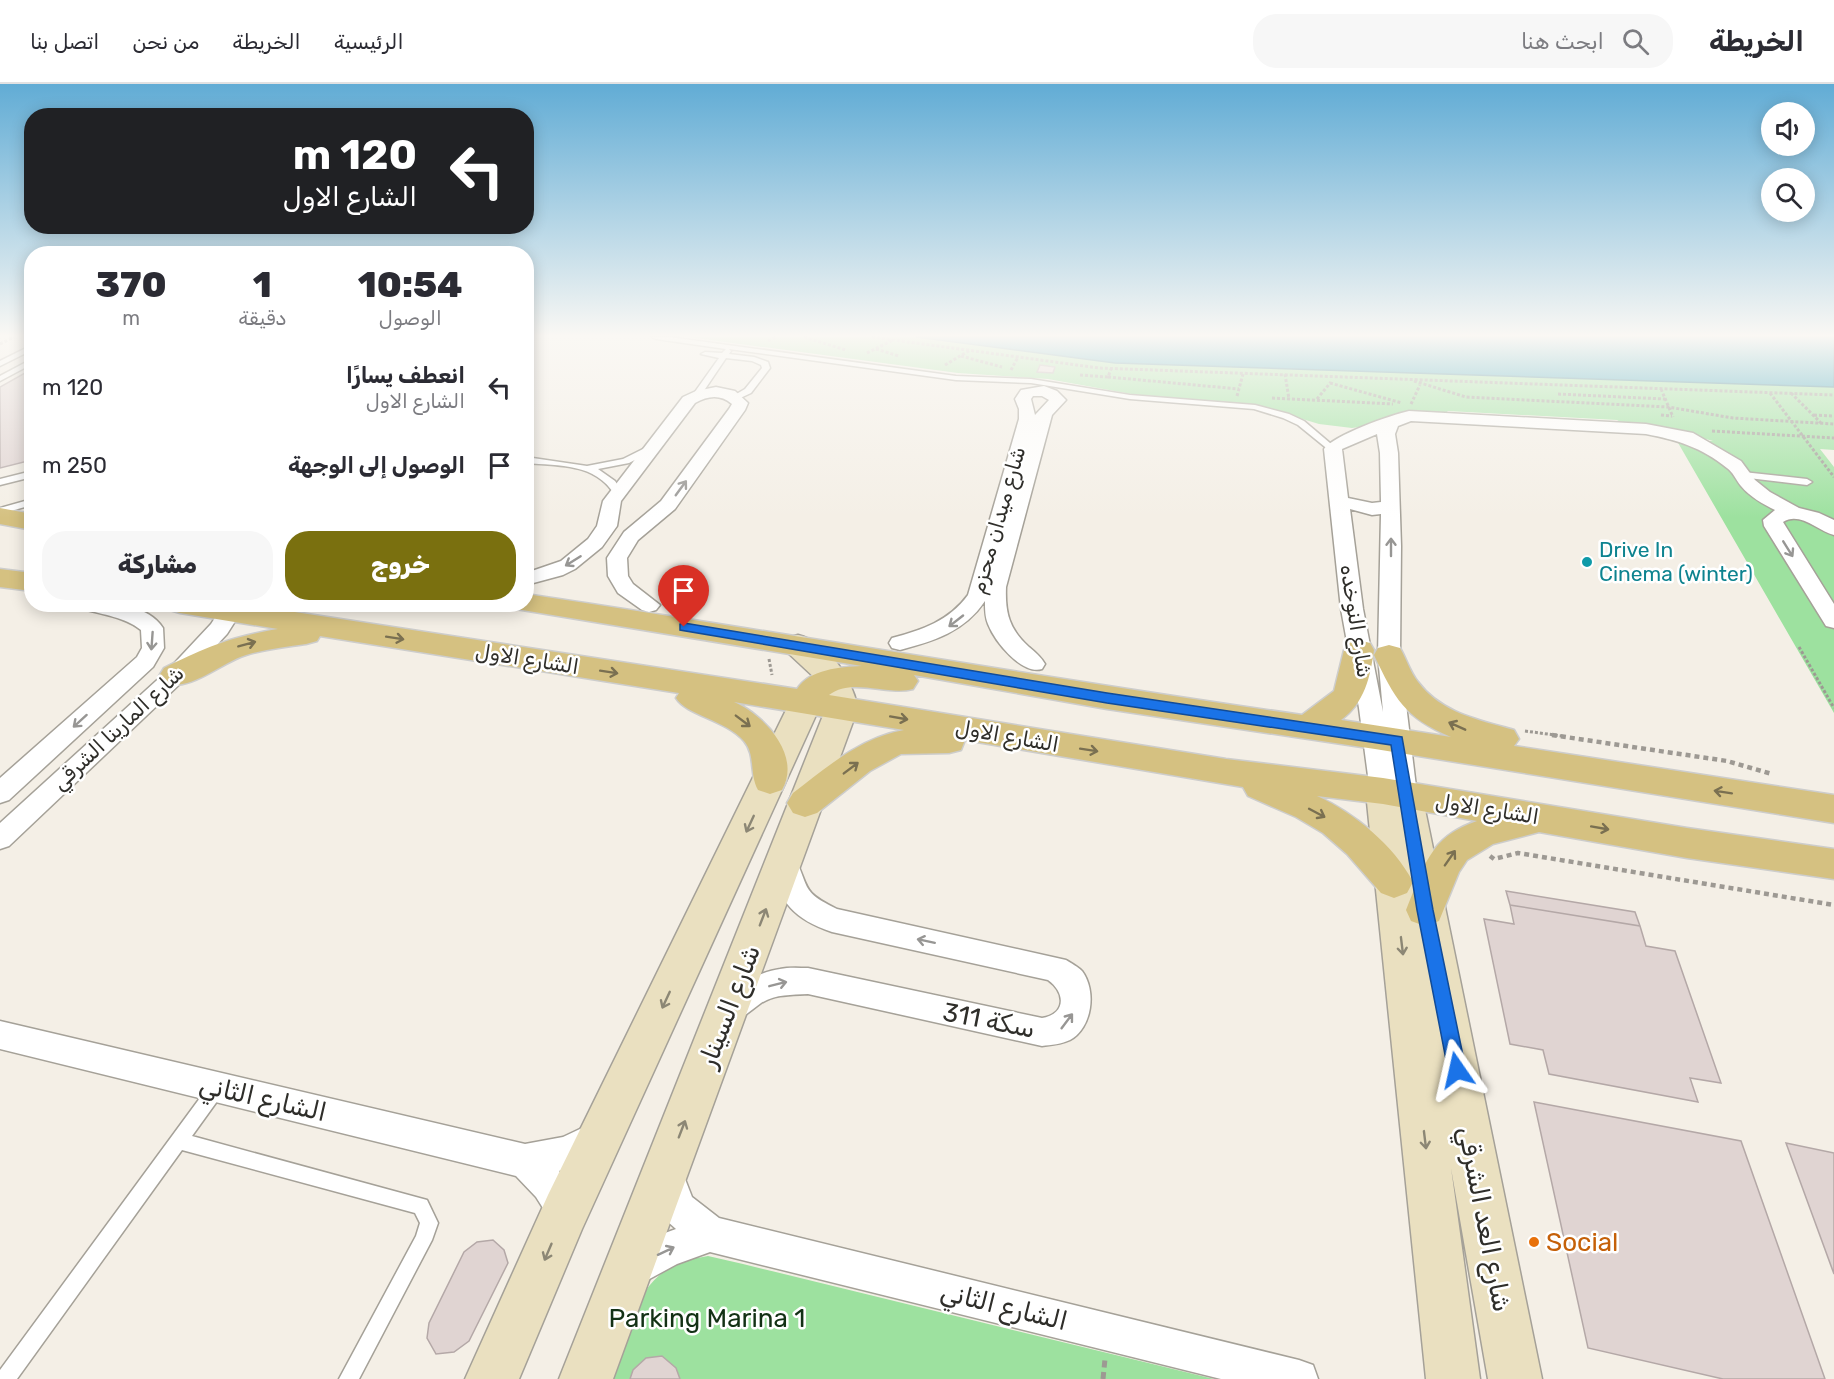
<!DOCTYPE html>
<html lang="ar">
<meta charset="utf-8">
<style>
:root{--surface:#fff;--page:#f7f7f7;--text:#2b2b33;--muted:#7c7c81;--line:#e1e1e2;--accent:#7a700f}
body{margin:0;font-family:Rubik,Cairo,sans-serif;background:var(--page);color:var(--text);direction:rtl;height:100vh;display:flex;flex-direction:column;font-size:22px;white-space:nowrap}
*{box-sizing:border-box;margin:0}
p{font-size:20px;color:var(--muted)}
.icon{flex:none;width:33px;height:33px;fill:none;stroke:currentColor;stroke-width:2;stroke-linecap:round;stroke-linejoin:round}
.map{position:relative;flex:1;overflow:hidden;direction:ltr}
.details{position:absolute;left:24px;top:162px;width:510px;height:366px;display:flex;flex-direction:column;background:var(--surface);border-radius:24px;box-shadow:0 3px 15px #0003;direction:rtl}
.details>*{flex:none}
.top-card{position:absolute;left:24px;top:24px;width:510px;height:126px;border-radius:24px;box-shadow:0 3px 15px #0003;direction:rtl;background:#202124;color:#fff;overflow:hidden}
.buttons{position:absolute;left:1761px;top:18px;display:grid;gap:12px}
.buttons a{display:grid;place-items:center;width:54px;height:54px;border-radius:50%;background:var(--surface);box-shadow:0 3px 15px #0003;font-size:30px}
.pin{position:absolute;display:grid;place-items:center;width:51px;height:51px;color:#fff;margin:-62px -26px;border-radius:50% 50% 50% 0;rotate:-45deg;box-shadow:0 0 6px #0007}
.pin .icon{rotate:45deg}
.me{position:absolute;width:66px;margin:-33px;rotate:349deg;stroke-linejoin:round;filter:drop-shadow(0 0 4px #0008)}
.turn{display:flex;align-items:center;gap:21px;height:126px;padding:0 18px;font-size:27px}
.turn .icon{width:78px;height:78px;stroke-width:2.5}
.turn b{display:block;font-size:42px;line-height:51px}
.eta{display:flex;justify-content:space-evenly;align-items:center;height:102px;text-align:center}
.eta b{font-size:36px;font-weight:800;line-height:42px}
.primary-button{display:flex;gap:12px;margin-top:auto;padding:12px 18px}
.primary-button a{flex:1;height:69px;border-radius:24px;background:var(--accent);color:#fff;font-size:24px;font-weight:800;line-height:69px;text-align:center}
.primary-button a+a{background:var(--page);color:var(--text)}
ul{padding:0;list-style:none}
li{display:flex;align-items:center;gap:18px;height:78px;padding:0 18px}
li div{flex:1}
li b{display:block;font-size:22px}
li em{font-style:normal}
header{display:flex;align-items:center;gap:36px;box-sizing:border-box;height:84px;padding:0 30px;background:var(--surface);border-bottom:2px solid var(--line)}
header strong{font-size:28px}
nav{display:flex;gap:33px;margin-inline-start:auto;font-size:21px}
.search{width:420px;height:54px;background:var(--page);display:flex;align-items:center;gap:15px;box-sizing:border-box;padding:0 21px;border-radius:24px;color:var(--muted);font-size:22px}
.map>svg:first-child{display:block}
</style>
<header>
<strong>الخريطة</strong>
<div class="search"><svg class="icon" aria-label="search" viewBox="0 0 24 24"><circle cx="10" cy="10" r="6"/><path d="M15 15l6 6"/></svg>ابحث هنا</div>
<nav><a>الرئيسية</a><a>الخريطة</a><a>من نحن</a><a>اتصل بنا</a></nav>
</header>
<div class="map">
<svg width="1834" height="1295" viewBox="0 0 1834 1295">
<rect width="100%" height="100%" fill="#f4efe6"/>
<path fill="#9de19f" d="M688,253H916L1115,279L1834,303V366L1820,365L1834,383V629L1677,357H1713L1662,343L1624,340L1617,336L1448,327L1444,330L1399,329L1367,342L1352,344L1319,340L1259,322L1148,313L1048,295L958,289Z
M708,1172L743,1180L1214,1295H611C625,1253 633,1202 676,1180C685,1175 698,1174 708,1172Z"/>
<path fill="#36a1b9" stroke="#347e8e" stroke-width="1.5" d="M916,253H1834V303L1115,279Z"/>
<path fill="#e0d4d2" stroke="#b4a8a7" stroke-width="1.5" d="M1040,281L1055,283L1053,289L1037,288Z
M32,285V376L0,384V303Z
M1506,807L1635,828L1640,842L1510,821Z
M1510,821L1640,842L1646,862L1675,867L1721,999L1690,994L1698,1018L1549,990L1543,966L1510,960L1484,835L1514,840Z
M1534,1018L1741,1057L1825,1295H1723L1588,1264Z
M1786,1059L1834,1069V1190Z
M493,1156L504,1166L508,1179L469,1257L454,1268L436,1270L427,1254L429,1239L464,1168L477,1158Z
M662,1272L676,1284L680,1295H630L633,1286L646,1274Z"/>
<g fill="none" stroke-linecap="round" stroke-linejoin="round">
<defs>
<path id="lane" d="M652,253H669L956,292L1031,295L1130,311L1255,321L1289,330L1304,337L1337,365L1330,367L1298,341L1283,334L1254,325L1130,315L1031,299L956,296L729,265L731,267L729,270L754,273L768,278L770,284L751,309L736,316H733V312L745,305L762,284L761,281L752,277L726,274L699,314H696L692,312L719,274L701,270L705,268L722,269L726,265L656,255Z
M32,261V266L0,282V277Z
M526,262L530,264V269L526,271Z
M32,275V280L0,297V292Z
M649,362L653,365L652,367L629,379L598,385L615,397L623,409L618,412L615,411C595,379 560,382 526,379V373L587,382L623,375Z
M32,387V393L0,401V395Z
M1743,388L1807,395L1812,398L1807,401L1740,393V389Z
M32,415V421L0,430V424Z
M217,996L223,999L225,1004L223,1009L192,1052L427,1116L438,1139L432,1156L359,1295H339L416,1152L420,1139L415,1129L182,1066L17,1295H0V1286L211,999Z"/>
<path id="street" d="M1044,302L1057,307L1066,316L1052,331L1006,503C1005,529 1009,545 1029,563C1035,568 1041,573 1045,580L1042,585C1022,591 995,558 988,540C985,533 985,525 985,517C964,548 934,557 900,566L892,564L889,559L892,554C922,546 949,537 968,511L1019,335V325L1015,315L1021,306ZM1033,312H1042L1049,316L1035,331L1031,315Z
M716,303L735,307L748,319L745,326L675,425L638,456L627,474L628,492L633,500L660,521L656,526L649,528L642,526L618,509L608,492L607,474L624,448L661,417L729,325L732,320C720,310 708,312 695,319L621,417L617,442L602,463L575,485L563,491L526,501V489L561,477L588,455L597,442L603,417L683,313L696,307Z
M1409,327L1646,340L1693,349L1741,377L1755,396L1770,408L1799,424L1819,429L1834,436V451C1818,447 1800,427 1783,438L1834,520V544L1826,542L1764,442L1763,436L1775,426C1763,420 1750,413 1741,402C1736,396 1733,388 1727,384C1701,363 1677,356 1646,350L1411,337L1398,342L1395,350L1398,369L1401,462L1400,571L1417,711L1413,718L1404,721L1395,718L1392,713L1383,717L1374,714L1370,707L1359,624L1341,525L1324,365C1334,351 1391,331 1409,327ZM1377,350L1380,369L1381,418L1372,419L1348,414L1342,365ZM1350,425L1372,431L1381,430L1378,571L1383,628L1363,525Z
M81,520C108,520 146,518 163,544L164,564L153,583L9,716L0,719V694L137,573L142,564L141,546C125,533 103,531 84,525Z
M230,521L238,523L241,528L227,550L183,597L9,762L0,765V739L167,587L211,540L222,523Z
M784,769L794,772C810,804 800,807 837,825L1066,876C1071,879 1078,883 1082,887C1097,907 1092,944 1070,956C1062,960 1051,961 1042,962L808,910C791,911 776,910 761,919C750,927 742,935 729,940L718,936L714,926C723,906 758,888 780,885C789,883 799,884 808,884L1042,934C1066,930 1066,909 1048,896L832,848C794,835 780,819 770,780L774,772Z
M0,937L525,1060L563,1053L599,1036L611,1041L616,1053L611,1065L559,1087L577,1116L583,1128L577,1140L565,1146L553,1140L536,1113L516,1092L0,965Z
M666,1072L678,1077L692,1113L719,1134L1299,1276L1313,1281L1318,1295H1221L710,1168L677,1180L631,1205L618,1200L613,1187L618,1174L654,1153L676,1145L667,1137L649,1089L654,1077Z"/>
<path id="secondary" d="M798,551C830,560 851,593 858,624L613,1295H559L826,624L816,595L787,568L783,561L787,554Z
M806,607L817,610L822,618L582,1145L519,1295H465L548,1111L790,618L795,610Z
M1404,698L1416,702L1422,711L1542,1295H1488L1451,1084L1480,1295H1426L1367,718L1373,708L1385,704L1389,706L1392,702Z"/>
<path id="primary" d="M0,424L32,430V446L0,440Z
M0,485L32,489V507L0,503Z
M526,510C785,549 1043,594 1302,631L1334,607L1344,566L1348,559L1359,556L1370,559L1374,566C1370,594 1365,618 1341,636L1451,653C1404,633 1395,615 1374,571L1378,564L1389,561L1400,564C1406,574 1410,588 1418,598C1441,629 1479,636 1514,646L1519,655L1514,662L1834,711V739L1375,665L1107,625L914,591L918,597L913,605C887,612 852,593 829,611L1226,675L1383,694L1687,744L1834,765V795L1687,774L1539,748L1493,760L1467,776L1459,788L1439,837L1425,842L1411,837L1406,826C1424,783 1429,753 1477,737L1383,720L1317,712C1354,729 1394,761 1413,798L1407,809L1394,814L1381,809L1347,770L1323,749L1296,733L1248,712L1243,703L965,656L961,666L949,669L901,670L870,687L817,729L805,733L793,729L787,719L793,709C827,683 860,654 904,646L734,618C764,631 802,671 782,706L770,710L758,706C749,690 756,671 744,657C726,636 686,631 676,614L679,609L320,552L317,557L306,560C286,563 265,565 246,571C220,579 192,607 164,600L159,592L164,584C206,563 231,553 278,545L180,529L170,526L166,520H243L797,605C810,585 840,583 862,582L516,525L513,520H526Z"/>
</defs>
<use href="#lane" stroke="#a5a198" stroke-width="3"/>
<use href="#street" stroke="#a5a198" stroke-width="3"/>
<use href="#secondary" stroke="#a5a198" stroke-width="3"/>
<use href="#primary" stroke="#cdcdcc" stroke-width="3"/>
<path stroke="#9d9993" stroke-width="3" stroke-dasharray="3 2" stroke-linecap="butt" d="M804,253L846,266
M872,253L1099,284L1834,311
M768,257L776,253
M0,260L14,253
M876,265L899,272
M867,269L893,256
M961,272L1002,283
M945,281L970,266
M1011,286L1018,273
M1285,290L1289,315
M1080,291L1108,293L1111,285
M1108,293L1239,305
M1414,297L1466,313L1668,323L1733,334L1834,340
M1330,299L1402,319
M1661,305L1673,333
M1770,309L1834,393
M1791,309L1821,339
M1558,310L1665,315
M1237,312L1243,290
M1272,314L1393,320
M1317,315L1331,298
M1411,320L1420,301
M1661,331L1672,332
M1814,331L1834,332
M1712,347L1834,354
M1799,563L1834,624
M769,575L772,591
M1525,647L1562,652"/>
<path stroke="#9d9993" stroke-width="4.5" stroke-dasharray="5 4" stroke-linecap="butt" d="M1552,651L1727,677L1772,690
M1490,772L1494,775L1518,769L1834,821"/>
<path stroke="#9d9993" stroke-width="5" stroke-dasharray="7 4.5" stroke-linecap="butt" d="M1103,1295L1105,1275"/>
<use href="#lane" fill="#fff" fill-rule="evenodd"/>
<use href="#street" fill="#fff" fill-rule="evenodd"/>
<use href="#secondary" fill="#eae0c0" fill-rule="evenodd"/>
<use href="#primary" fill="#d5c181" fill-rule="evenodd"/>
</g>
<defs><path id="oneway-shaft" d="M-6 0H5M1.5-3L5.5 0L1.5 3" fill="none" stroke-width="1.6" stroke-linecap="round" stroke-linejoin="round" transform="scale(1.5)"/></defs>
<g stroke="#979694">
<use href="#oneway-shaft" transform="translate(681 404) rotate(-54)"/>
<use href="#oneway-shaft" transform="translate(1391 463) rotate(-90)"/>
<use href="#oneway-shaft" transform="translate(1788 465) rotate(58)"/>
<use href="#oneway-shaft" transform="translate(573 477) rotate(148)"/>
<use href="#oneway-shaft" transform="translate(956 537) rotate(142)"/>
<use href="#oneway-shaft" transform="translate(152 557) rotate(94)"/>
<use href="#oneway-shaft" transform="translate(80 637) rotate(138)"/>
<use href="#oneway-shaft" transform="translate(926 857) rotate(-168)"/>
<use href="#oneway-shaft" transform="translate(778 900) rotate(-14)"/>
<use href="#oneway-shaft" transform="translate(1067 937) rotate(-53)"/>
<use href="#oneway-shaft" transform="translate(666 1167) rotate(-25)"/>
</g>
<g stroke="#7a7051">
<use href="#oneway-shaft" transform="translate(395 554) rotate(9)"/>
<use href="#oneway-shaft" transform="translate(247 560) rotate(-15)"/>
<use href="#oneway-shaft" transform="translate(609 588) rotate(9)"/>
<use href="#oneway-shaft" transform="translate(899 634) rotate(10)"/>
<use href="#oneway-shaft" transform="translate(743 637) rotate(37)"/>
<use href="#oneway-shaft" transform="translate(1457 642) rotate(-156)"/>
<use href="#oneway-shaft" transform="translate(1089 666) rotate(9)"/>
<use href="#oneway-shaft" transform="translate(851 684) rotate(-37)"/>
<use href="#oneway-shaft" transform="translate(1723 708) rotate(-171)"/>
<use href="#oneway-shaft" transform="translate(1317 729) rotate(28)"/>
<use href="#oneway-shaft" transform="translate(1600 744) rotate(10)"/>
<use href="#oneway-shaft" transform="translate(1450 774) rotate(-55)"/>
</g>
<g stroke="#8c8775">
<use href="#oneway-shaft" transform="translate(750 740) rotate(115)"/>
<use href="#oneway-shaft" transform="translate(763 833) rotate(-69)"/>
<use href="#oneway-shaft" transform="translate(1402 862) rotate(83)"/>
<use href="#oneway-shaft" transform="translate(666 916) rotate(115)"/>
<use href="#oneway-shaft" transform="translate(682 1045) rotate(-69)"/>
<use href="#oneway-shaft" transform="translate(1425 1056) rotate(83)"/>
<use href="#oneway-shaft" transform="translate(548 1168) rotate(113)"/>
</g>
<linearGradient id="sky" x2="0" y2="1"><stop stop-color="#61acd5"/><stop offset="0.58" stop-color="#faf8f4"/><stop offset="1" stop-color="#faf8f4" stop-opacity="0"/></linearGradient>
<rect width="1834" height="434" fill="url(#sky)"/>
<path fill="#1a73e8" stroke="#114b97" stroke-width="1.5" d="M684,539L1107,609L1402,653L1433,826L1466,986L1463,992L1457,995L1450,992L1448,986L1417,826L1391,661L1107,619L680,546V540Z"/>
<circle fill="#0f9aa8" stroke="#fff" stroke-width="2" cx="1587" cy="478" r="6"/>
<circle fill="#e8710a" stroke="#fff" stroke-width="2" cx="1534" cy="1158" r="6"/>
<g text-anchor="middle" stroke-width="5" stroke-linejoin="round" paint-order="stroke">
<g font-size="21" fill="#2f2e2a" stroke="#fff">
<text transform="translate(998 436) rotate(-74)" y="7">شارع ميدان محزم</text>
<text transform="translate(1356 537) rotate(81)" y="7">شارع النوخده</text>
<text transform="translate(527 575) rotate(9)" y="7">الشارع الاول</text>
<text transform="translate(118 644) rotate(-43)" y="7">شارع المارينا الشرقي</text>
<text transform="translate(1007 652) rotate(10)" y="7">الشارع الاول</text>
<text transform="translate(1487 725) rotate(9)" y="7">الشارع الاول</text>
</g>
<g font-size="21" fill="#0d838f" stroke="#fff" text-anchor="start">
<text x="1599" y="473">Drive In<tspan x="1599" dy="24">Cinema (winter)</tspan></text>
</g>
<g font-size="26" fill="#2f2e2a" stroke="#fff">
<text transform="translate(729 922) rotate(-69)" y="9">شارع السينار</text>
<text transform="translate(989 936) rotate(11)" y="9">سكة 311</text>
<text transform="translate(263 1014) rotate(13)" y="9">الشارع الثاني</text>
<text transform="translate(1485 1135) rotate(79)" y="9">شارع العد الشرقي</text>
<text transform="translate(1004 1222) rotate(14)" y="9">الشارع الثاني</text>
</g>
<g font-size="26" fill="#c56008" stroke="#fff" text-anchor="start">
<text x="1546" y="1167">Social</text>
</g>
<g font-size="26" fill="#133115" stroke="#fff">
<text x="707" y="1243">Parking Marina 1</text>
</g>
</g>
</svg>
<div class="buttons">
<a><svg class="icon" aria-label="sound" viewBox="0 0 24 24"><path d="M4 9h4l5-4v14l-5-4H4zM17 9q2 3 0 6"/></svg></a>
<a><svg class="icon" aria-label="search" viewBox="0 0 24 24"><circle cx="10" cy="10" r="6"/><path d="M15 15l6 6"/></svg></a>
</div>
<div class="pin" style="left:684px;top:543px;background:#d93025"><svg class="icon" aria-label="arrive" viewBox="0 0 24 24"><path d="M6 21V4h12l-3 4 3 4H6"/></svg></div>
<svg class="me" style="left:1457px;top:986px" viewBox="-20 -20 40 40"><path d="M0-17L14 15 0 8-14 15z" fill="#1a73e8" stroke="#fff" stroke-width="4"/></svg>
<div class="top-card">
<div class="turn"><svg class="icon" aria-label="left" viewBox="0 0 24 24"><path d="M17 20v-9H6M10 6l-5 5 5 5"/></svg><div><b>120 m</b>الشارع الاول</div></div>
</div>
<section class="details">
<div class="eta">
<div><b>10:54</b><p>الوصول</p></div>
<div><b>1</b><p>دقيقة</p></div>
<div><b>370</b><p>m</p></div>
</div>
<ul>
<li><svg class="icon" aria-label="left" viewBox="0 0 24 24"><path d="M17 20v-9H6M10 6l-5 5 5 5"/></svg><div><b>انعطف يسارًا</b><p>الشارع الاول</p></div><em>120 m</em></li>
<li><svg class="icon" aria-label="arrive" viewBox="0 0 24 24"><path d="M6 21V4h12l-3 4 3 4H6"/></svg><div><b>الوصول إلى الوجهة</b></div><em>250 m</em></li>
</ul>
<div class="primary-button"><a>خروج</a><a>مشاركة</a></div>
</section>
</div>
